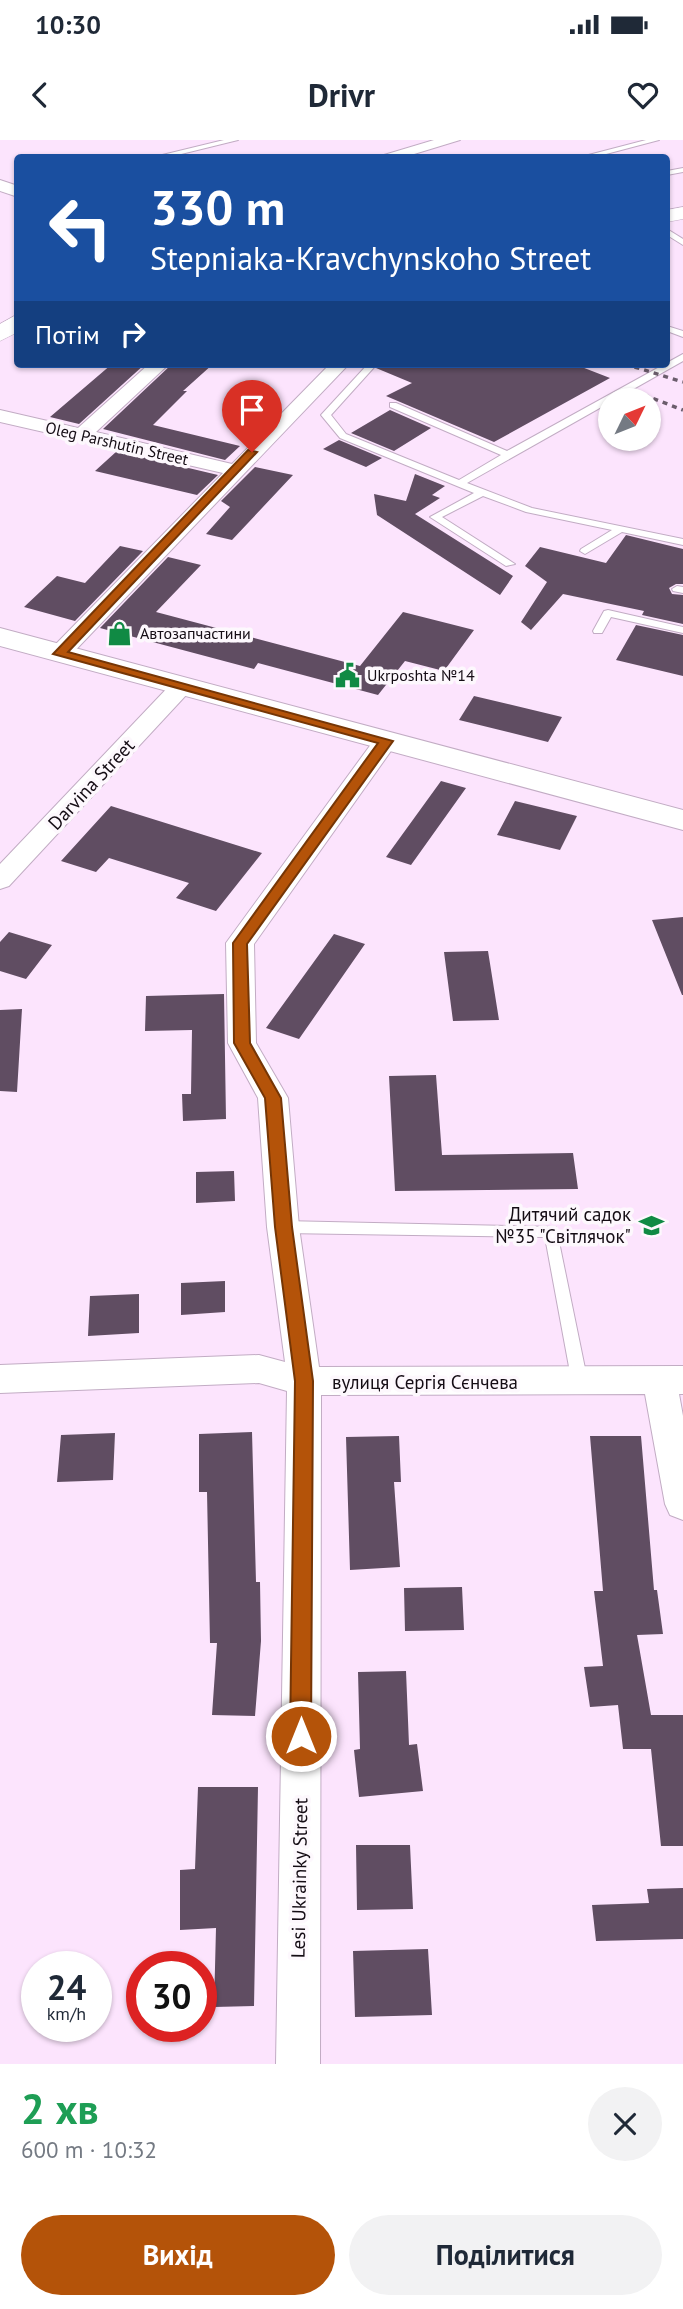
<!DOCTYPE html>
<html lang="uk">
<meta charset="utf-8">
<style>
:root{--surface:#fff;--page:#f2f2f3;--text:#1f2937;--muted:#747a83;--accent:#b45309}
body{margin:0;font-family:"PT Sans",sans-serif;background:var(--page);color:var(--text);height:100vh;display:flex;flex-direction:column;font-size:26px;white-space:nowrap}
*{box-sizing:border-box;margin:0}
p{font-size:23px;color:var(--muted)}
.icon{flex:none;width:38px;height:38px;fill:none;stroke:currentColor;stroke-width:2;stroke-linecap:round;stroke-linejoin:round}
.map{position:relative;height:1924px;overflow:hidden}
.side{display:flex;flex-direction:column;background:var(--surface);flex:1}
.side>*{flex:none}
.hud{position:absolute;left:14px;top:14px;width:656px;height:214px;border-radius:7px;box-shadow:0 2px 5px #0004;background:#1a4fa0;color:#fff;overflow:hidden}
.needle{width:46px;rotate:47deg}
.controls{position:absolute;left:598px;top:248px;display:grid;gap:14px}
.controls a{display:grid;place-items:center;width:63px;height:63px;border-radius:50%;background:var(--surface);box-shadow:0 2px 5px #0004;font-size:35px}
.speed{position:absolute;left:21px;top:1811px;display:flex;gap:14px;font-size:35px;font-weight:700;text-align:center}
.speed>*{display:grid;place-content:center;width:91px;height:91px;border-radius:50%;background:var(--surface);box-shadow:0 2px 5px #0004;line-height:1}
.speed small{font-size:18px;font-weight:400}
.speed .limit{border:10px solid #d22;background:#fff;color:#111}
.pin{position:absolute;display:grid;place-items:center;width:60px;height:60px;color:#fff;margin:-72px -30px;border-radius:50% 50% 50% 0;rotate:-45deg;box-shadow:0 0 7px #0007}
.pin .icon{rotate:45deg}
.me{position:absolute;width:77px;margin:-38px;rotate:0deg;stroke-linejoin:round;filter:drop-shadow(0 0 5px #0008)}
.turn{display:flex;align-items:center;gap:24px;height:147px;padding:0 21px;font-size:32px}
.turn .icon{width:91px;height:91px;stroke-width:2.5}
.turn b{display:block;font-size:49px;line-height:60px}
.then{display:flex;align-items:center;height:66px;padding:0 21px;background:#0003;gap:14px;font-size:26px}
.round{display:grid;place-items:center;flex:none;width:74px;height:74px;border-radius:37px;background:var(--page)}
.overview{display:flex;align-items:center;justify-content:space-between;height:119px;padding:0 21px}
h1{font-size:42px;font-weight:800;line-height:52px;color:#1e9e55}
.action{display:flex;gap:14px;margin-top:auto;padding:14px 21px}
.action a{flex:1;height:80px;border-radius:42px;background:var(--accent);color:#fff;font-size:28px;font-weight:800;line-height:80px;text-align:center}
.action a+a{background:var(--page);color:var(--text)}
.status{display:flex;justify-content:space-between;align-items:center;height:49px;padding:0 35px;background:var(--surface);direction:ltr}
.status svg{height:19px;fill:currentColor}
header{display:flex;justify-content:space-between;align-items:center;height:91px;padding:0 21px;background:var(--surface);font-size:32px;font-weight:800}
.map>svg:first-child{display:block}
</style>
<div class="status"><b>10:30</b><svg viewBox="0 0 49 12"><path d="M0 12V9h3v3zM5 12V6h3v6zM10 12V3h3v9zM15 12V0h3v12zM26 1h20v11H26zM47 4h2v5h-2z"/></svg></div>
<header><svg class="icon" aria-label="back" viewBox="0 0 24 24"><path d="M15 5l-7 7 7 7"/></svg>Drivr<svg class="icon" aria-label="heart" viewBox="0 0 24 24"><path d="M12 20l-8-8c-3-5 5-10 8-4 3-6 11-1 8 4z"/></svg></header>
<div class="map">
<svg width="683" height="1924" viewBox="0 0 683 1924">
<rect width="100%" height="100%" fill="#fce4fd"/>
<path fill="#604d62" d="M112,224H145L79,284L50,277Z
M172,224H213L183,251H187L153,285L240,306L225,320L103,289Z
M380,224H574L610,238L494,302L386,256L412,243L376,228Z
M390,270L431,288L394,311L351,293Z
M339,300L382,318L366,327L323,309Z
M117,311L218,335L197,355L95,331Z
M255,327L293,335L232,400L206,394L230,367L221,361Z
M415,334L445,346L432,355L440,358L415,374L513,436L500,455L377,375L374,354L406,361Z
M626,395L683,409V444H676L669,448L672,454L683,455V484L642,475L644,471L563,454L531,490L521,482L547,442L525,426L540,407L606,423Z
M120,406L143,411L75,481L24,467L57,436L85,443Z
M168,417L201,425L156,472L360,526L403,472L474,490L444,531L405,521L378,555L258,523L254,529L100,488Z
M636,485L683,495V536L616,520Z
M474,556L562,577L548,602L459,580Z
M441,641L466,648L411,725L386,717Z
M515,661L577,676L560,710L497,695Z
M111,666L262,713L216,771L176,758L189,743L109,718L96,732L61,721Z
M683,777V855H682L652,780Z
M9,792L52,805L26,839L0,831V802Z
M334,794L365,804L299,899L266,888Z
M488,811L499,880L453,881L444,812Z
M224,854L226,979L183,981L182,954H191L192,890L145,891L146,856Z
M22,869L17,952L0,951V870Z
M436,935L442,1015L573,1013L578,1049L395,1051L389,936Z
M234,1031L235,1061L196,1063V1032Z
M225,1141V1172L181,1175V1143Z
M139,1154V1193L88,1196L90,1156Z
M252,1292L256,1442H260L261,1501L255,1576L212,1575L217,1503H210L207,1352H199V1294Z
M115,1293L113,1340L57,1342L61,1295Z
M399,1296L401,1342H394L400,1427L350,1430L346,1297Z
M590,1296H641L654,1450H657L663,1494L637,1495L651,1575H683V1706H661L651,1609H623L618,1565L590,1567L584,1527L603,1526L594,1451H603Z
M462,1447L464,1490L405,1491L404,1448Z
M406,1531L409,1605L417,1604L423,1651L359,1657L354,1610L360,1609L358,1532Z
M198,1647H258L254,1866L214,1867L216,1788L180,1790V1730L195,1729Z
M356,1705H410L413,1769L357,1770Z
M683,1748V1799L596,1801L592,1765L649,1763L647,1749Z
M428,1809L432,1875L355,1877L353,1811Z"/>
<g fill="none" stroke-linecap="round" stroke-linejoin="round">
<defs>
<path id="service" d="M224,0H238L165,18H150Z
M646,0H659L591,18H577Z
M683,28V32L667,35V31Z
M667,89L683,99V105L667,95Z
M667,186L683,191V197L667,191Z
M683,214V221L467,343L532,368L683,399V405L622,392L585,414L580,411L581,409L612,390L526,372L483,356L442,377L515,424L506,426L430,377L474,353L340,298L321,275L368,224H377L331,275L346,294L459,340L501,315L390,267V263H396L507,311Z
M677,446L683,447V453L673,451L672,449Z
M608,470L683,487V493L611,477L602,493H594L593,491L604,471Z
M283,1081L556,1087L588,1243L586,1248L580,1250L574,1248L572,1243L545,1097L283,1093L278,1091L276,1087L278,1083Z"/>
<path id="minor" d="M434,0H460L401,18H374Z
M0,40L18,46V57L0,51Z
M149,224H169L96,292L232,324L330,224H349L67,519H51L48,514L51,509L223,333L0,282V270L78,288Z
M181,540L189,542L193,547L189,552L9,746L0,749V724L173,542Z
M386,594L395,596L398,601L254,804L256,903L288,958L299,1087L319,1227L683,1226V1254H679L683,1276V1380L670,1375L665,1364L645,1254L321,1255L320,1924H276L287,1251L259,1243L0,1253V1225L259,1215L285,1222L267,1087L258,958L228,903L226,803L377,596Z"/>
<path id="tertiary" d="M683,67V79L667,82V70Z
M18,174V192L0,201V184Z"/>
<path id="secondary" d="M0,488L683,670V690L0,506Z"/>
</defs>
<use href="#service" stroke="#c2acc4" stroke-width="2"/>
<use href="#minor" stroke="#c2acc4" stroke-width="2"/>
<use href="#tertiary" stroke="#c2acc4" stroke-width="1"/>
<use href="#secondary" stroke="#c2acc4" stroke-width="2"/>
<use href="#service" fill="#fff" fill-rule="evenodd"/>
<use href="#minor" fill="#fff" fill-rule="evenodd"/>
<use href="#tertiary" fill="#fff" fill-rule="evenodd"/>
<use href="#secondary" fill="#fff" fill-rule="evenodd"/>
<path stroke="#6b5d6c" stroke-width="3.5" stroke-dasharray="5 5" stroke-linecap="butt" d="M625,224L683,242
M644,255L683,270"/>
</g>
<path fill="#b45309" stroke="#753606" stroke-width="2" d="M248,310L257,312L68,512L393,601L247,804L250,903L281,958L292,1087L313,1241L311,1596L308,1603L301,1606L293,1603L290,1596L295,1241L275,1087L265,958L234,903L233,803L378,603L53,514Z"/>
<defs>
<symbol id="shop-bare" viewBox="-9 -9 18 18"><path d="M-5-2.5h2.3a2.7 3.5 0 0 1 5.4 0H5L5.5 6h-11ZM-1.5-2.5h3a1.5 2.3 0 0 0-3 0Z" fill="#108a44" stroke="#fdf8fd" stroke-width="2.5" paint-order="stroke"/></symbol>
<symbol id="civic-bare" viewBox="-9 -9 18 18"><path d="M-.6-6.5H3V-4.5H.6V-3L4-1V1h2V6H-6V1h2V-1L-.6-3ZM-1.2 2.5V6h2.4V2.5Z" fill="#108a44" stroke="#fdf8fd" stroke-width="2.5" paint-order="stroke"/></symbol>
<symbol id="school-bare" viewBox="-9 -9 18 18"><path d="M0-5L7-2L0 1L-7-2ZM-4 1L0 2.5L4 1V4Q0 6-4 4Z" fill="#108a44" stroke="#fdf8fd" stroke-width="2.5" paint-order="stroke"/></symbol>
</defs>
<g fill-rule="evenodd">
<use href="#shop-bare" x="102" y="476" width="35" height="35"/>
<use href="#civic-bare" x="330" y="518" width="35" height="35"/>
<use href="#school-bare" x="634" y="1068" width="35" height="35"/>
</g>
<g text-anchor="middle" stroke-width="7" stroke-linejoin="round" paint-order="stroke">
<g font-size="16" fill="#140c14" stroke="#fdf8fd">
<text transform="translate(117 303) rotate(13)" y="6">Oleg Parshutin Street</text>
</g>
<g font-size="16" fill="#140c14" stroke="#fdf8fd" text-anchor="start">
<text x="140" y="499">Автозапчастини</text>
<text x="367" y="541">Ukrposhta №14</text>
</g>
<g font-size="19" fill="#140c14" stroke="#fdf8fd">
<text transform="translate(91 644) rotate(-47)" y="7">Darvina Street</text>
<text x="425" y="1249">вулиця Сергія Сєнчева</text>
<text transform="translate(299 1738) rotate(-89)" y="7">Lesi Ukrainky Street</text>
</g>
<g font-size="19" fill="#140c14" stroke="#fdf8fd" text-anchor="end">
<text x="631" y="1081">Дитячий садок<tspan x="631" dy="22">№35 "Світлячок"</tspan></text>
</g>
</g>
</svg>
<div class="controls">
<a><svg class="needle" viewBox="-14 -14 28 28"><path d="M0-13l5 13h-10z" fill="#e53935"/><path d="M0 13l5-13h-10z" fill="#747a83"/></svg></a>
</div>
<div class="speed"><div>24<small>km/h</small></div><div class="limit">30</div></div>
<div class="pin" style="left:252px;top:312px;background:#d93025"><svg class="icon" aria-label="arrive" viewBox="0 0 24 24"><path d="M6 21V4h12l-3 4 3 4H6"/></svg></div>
<svg class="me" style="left:301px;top:1596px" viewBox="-20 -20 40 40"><circle r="17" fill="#b45309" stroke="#fff" stroke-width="3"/><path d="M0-11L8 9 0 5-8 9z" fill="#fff"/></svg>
<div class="hud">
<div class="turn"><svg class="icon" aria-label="left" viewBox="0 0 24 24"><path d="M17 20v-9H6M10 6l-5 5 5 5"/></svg><div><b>330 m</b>Stepniaka-Kravchynskoho Street</div></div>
<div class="then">Потім<svg class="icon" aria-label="right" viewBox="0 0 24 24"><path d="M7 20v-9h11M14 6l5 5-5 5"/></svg></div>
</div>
</div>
<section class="side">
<div class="overview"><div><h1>2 хв</h1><p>600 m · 10:32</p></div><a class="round"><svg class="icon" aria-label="close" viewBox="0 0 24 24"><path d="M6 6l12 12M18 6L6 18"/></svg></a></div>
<div class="action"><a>Вихід</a><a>Поділитися</a></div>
</section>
